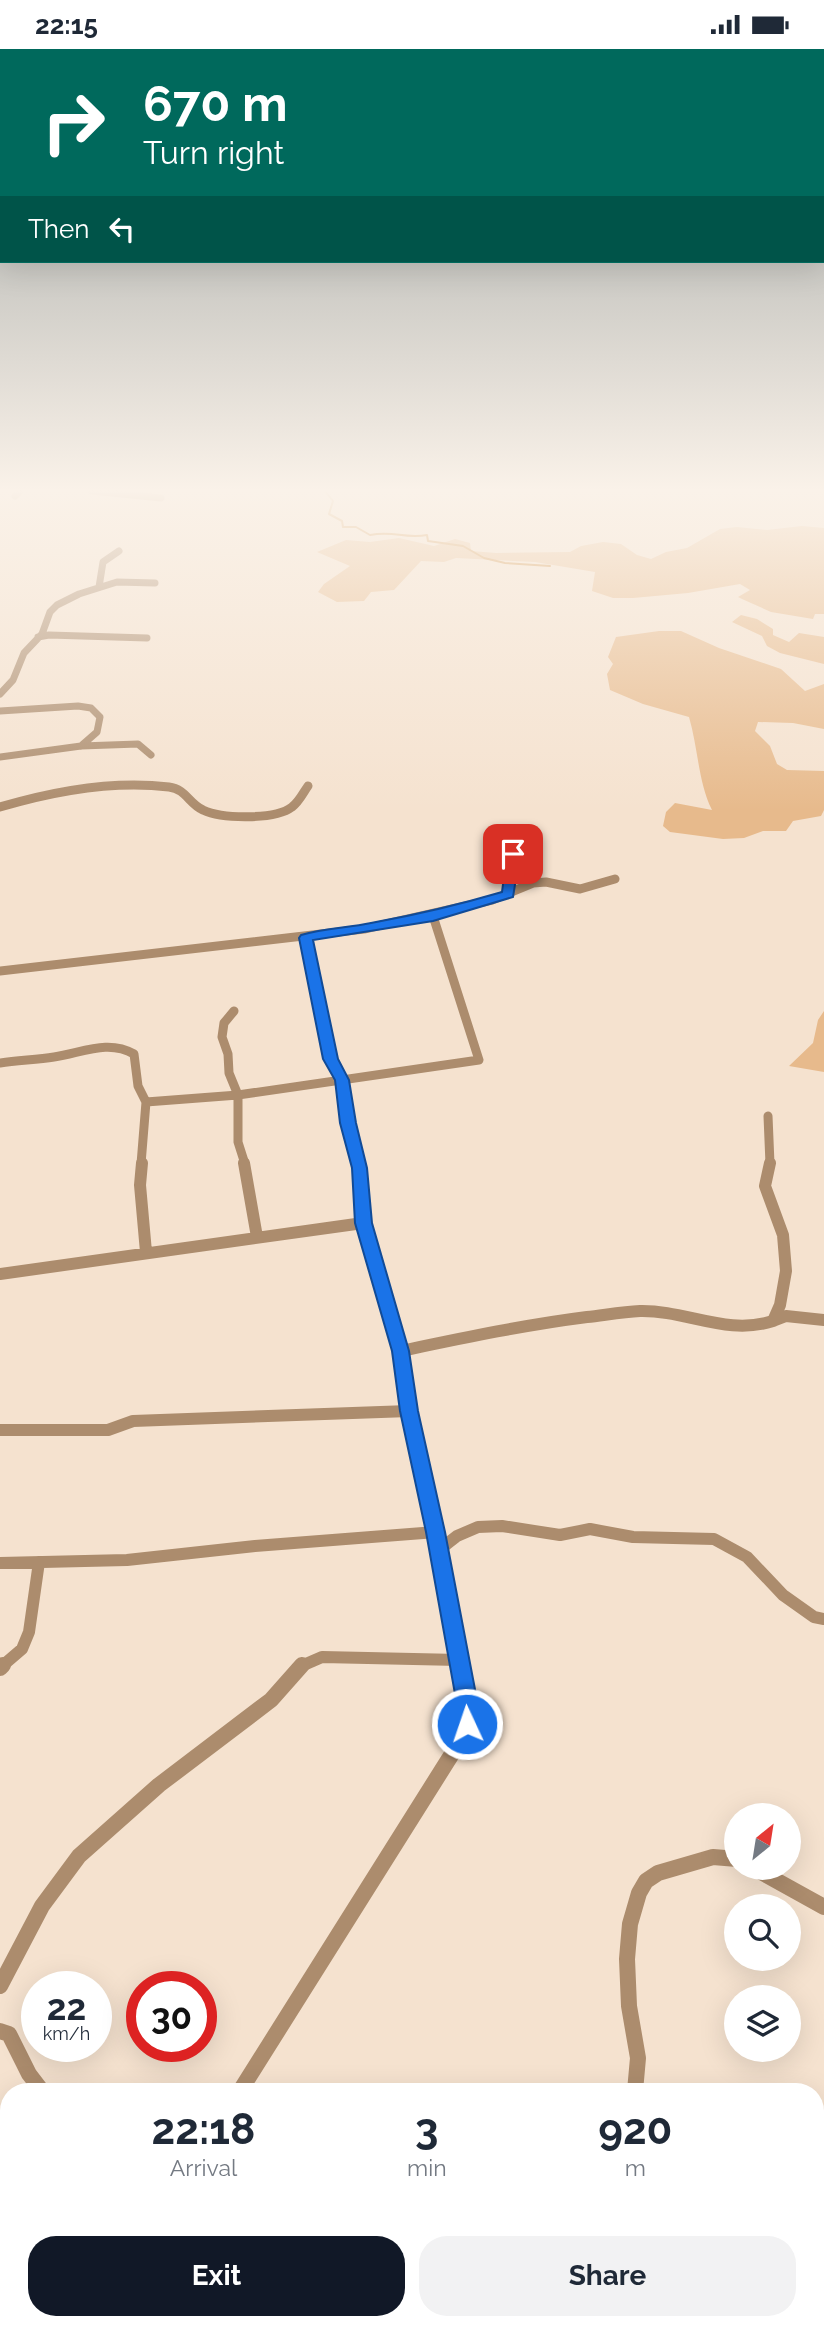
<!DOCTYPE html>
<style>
:root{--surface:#fff;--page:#f2f2f3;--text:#1f2937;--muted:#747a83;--accent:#111827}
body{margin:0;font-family:Raleway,sans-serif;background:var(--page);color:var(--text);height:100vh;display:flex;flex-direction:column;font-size:26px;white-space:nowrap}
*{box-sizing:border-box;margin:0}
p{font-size:23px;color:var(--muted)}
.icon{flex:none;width:38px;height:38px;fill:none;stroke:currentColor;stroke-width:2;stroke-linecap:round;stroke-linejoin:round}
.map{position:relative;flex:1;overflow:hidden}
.sheet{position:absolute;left:0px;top:2034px;width:824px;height:247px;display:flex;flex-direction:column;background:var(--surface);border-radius:28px 28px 0 0;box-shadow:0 7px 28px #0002}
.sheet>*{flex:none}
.top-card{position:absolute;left:0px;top:0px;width:824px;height:214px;box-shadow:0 7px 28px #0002;background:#00695c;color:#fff;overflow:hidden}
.needle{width:46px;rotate:30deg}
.tools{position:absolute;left:724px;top:1754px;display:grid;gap:14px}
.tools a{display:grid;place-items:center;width:77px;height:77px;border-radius:50%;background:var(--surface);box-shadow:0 7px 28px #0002;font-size:35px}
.speed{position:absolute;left:21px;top:1922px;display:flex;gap:14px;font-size:35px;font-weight:700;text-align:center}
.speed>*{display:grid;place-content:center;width:91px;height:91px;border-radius:50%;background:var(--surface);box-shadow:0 7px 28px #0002;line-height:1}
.speed small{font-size:18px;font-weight:400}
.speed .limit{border:10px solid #d22;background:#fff;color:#111}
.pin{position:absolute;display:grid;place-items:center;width:60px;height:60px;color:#fff;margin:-30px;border-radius:14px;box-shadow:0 4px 10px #0006}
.me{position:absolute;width:77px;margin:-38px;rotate:357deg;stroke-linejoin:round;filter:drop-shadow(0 0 5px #0008)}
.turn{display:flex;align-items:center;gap:24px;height:147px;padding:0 28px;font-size:32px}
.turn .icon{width:91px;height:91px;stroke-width:2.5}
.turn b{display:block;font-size:49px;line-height:60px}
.then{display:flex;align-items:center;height:66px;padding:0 28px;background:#0003;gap:14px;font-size:26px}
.eta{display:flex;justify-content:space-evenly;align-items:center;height:119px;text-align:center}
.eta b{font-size:42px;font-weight:700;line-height:49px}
.button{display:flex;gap:14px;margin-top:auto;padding:14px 28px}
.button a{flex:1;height:80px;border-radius:28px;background:var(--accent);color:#fff;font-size:28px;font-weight:700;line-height:80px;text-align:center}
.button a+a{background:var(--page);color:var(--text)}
.status{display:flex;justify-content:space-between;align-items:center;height:49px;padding:0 35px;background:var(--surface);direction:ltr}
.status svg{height:19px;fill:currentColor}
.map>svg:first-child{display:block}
</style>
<div class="status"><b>22:15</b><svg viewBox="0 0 49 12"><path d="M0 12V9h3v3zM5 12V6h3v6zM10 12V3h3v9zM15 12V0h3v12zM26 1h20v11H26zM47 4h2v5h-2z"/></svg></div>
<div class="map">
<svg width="824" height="2279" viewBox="0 0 824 2279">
<rect width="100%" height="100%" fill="#f5e2cf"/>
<path fill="#e7ba8c" d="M802,477L824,479V565H815L813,570L771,563L742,550L738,548L750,541L740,535L688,544L633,549H613L592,542L595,523L535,513L456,509L444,513L421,512L394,541L371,543L364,552L337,553L318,543L324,535L350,517L317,503L346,491L370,493L399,489L434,497L455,490L470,494L471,502L496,504L570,503L581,497L603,493L621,495L637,506L651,510L666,503L687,499L720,480L737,478L767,481Z
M741,566L757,570L773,580V586L789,593L799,584L824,588V615L780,604L767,597L762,587L732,573Z
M659,582H681L719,599L781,620L805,642L824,635V680L793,674L758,673L755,682L770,697L777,715L787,721L824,722V761L821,767L793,772L786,782H763L744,789L723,790L670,783L663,777L666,763L675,754L712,761C698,733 698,698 689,668L643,655L610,641L607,625L613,615L608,608L616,588Z
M824,962V1023L789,1017L813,994L818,971Z"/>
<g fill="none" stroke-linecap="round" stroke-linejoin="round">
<path stroke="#ce8834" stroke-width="2" d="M325,442L333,452L329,465L342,472L343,478H356L370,486C394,481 403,490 427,486L428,492L463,497L484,509L505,514L550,517"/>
<path stroke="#ac8c6d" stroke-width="7" d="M92,442L161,449
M15,447L20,442
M99,538L103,513L119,502
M38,588L49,586L147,589
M0,645L13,631L24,604L42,585L50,563L57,556L79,545L117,533L155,534
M0,662L78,657L91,659L100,668L97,683L81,697
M0,708L81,697L138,695L151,706"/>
<path stroke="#ac8c6d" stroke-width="9" d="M0,758C54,742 112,731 169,738C186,740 189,755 203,761C222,770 275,771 292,758C299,753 303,744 308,737
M508,845L515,796
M306,889L330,1010L342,1031L348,1074L358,1115
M0,922L364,880L492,851L533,834L546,833L580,840L615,830
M234,962L224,974L222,988L228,1005L229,1024L238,1046V1093L245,1115
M0,1014C18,1011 36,1011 54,1008C82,1004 108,990 134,1005L138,1037L146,1053
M768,1067L770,1115
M141,1115L146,1053L238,1046L479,1011L433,867"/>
<path stroke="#ac8c6d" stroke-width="12" d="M142,1114L140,1136L146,1203
M244,1114L257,1188
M358,1114L363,1174L401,1302L409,1362L436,1483L461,1618
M0,1225L363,1174
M773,1272L786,1267L824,1271
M401,1302C463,1289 524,1276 587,1268C605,1266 622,1263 640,1262C686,1261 727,1287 773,1272L780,1256L786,1222L783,1186L765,1137L770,1114
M0,1381H108L133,1372L409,1362
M439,1501L457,1487L478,1478L502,1477L560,1486L590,1480L633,1488L714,1490L747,1508L783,1546L814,1568L824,1570
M0,1514L127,1511L255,1497L436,1483
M1,1618L22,1600L29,1583L39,1513
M299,1618L322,1608L459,1611"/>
<path stroke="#ac8c6d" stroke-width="16" d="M0,1619L3,1616
M752,1818L824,1858
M0,1937L42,1857L79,1807L159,1736L271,1651L302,1616
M0,1982L9,1985L29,2025L42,2042
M240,2042L457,1697C472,1664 467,1651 461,1616
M635,2042L638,2009L629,1957L627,1910L630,1875L639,1844L646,1832L658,1824L713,1808L737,1810
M816,2245L824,2250
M525,2272L539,2279
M124,2279L125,2272
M583,2279L586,2272"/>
</g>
<linearGradient id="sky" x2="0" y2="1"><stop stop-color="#9da2a0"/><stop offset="0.58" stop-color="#faf2e9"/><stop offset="1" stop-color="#faf2e9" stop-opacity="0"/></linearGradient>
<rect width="824" height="761" fill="url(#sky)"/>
<path fill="#1a73e8" stroke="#114b97" stroke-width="2" d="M513,801L520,805L513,848L433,872L313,891L338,1010L349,1031L356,1074L367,1119L372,1174L409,1302L418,1362L445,1483L478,1656L474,1683L467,1686L459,1683L456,1675L457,1656L426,1483L400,1362L392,1302L355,1174L352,1119L340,1074L335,1031L323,1010L299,889L301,886C325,879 347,879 371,874C415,866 458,856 502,843L507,805Z"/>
</svg>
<div class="tools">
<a><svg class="needle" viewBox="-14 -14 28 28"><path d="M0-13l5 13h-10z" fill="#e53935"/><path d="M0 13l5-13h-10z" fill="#747a83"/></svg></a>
<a><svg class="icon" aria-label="search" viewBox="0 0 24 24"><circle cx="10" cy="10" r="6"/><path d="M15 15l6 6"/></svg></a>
<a><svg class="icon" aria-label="layers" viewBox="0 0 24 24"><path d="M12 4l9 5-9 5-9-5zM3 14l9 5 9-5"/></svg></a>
</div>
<div class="speed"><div>22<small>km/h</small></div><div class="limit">30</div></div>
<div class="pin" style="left:513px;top:805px;background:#d93025"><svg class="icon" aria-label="arrive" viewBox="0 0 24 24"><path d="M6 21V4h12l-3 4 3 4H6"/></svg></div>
<svg class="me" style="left:467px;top:1675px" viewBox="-20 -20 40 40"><circle r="17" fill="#1a73e8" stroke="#fff" stroke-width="3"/><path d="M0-11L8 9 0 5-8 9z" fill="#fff"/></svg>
<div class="top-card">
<div class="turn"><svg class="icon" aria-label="right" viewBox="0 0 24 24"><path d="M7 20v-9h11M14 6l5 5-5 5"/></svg><div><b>670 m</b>Turn right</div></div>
<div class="then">Then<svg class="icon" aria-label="left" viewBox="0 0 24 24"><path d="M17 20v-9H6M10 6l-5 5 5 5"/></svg></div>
</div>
<section class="sheet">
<div class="eta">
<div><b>22:18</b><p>Arrival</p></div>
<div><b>3</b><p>min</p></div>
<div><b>920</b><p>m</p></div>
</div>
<div class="button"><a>Exit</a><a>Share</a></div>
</section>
</div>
